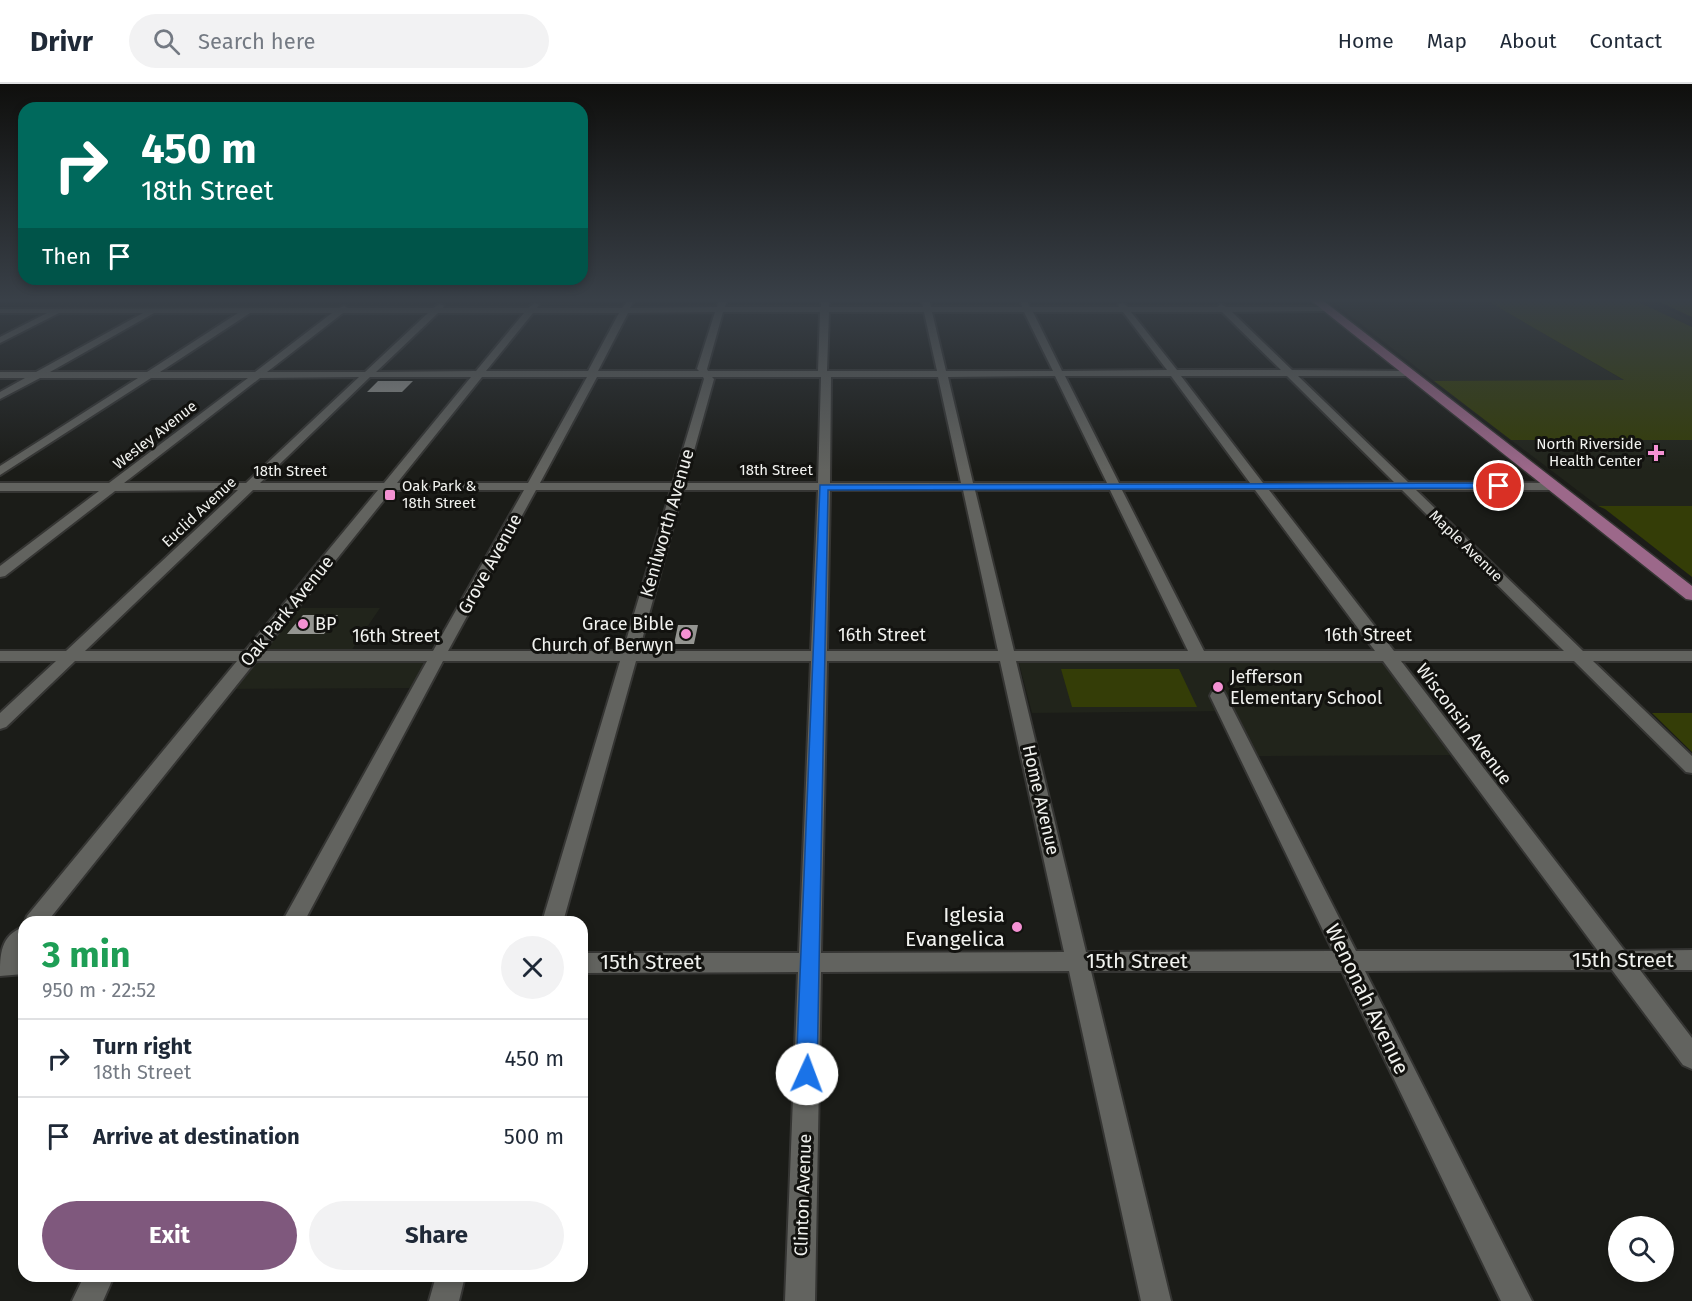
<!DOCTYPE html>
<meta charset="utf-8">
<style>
:root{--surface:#fff;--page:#f2f2f3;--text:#1f2937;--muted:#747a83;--line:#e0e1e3;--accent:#7f587d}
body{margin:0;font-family:"Fira Sans",sans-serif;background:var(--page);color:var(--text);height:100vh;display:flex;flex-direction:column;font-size:22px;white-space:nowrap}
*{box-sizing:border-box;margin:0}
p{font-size:20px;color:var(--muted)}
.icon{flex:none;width:33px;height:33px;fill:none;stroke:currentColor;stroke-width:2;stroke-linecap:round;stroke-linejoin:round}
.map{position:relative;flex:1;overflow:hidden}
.details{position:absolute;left:18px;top:832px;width:570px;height:366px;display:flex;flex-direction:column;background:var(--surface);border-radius:18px;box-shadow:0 3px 9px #0003}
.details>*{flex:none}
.hud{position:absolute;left:18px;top:18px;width:570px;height:183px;border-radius:18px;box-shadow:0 3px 9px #0003;background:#00695c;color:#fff;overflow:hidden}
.tools{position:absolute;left:1608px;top:1132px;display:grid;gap:12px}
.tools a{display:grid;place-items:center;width:66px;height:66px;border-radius:50%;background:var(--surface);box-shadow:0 3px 9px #0003;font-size:30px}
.pin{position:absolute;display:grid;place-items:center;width:51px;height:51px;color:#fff;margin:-26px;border:3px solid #fff;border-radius:50%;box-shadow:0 2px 6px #0007}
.me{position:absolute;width:66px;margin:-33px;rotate:2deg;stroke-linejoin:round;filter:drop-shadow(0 0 4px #0008)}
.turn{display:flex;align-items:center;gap:21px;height:126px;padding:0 24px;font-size:27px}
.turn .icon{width:78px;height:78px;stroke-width:2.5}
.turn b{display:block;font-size:42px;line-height:51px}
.then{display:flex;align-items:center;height:57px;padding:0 24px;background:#0003;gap:12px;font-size:22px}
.round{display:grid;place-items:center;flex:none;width:63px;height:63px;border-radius:32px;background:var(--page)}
.summary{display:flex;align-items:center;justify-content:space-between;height:102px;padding:0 24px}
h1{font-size:36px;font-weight:700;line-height:45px;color:#1e9e55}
.cta{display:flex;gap:12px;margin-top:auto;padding:12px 24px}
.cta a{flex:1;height:69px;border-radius:36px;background:var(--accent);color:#fff;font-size:24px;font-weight:700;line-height:69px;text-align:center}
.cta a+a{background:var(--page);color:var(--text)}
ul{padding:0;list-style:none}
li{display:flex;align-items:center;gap:18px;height:78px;padding:0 24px;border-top:2px solid var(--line)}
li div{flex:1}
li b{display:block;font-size:22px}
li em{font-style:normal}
header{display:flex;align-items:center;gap:36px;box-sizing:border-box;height:84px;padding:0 30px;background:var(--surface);border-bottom:2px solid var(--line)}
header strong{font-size:28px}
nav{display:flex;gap:33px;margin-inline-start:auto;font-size:21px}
.search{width:420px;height:54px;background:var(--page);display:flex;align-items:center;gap:15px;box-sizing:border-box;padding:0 21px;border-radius:33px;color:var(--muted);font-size:22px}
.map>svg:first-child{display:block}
</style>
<header>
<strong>Drivr</strong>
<div class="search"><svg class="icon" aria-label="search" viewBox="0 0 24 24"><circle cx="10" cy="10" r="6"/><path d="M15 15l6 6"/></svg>Search here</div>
<nav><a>Home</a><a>Map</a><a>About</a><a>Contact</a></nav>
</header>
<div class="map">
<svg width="1692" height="1217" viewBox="0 0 1692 1217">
<rect width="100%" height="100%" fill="#1b1c18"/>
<path fill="#21241b" d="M540,215H585L578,226H531Z
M1329,215H1484L1625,297H1434Z
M1632,215H1646L1692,237V243Z
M1511,356H1692V422H1598Z
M292,524H380L349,570H442L424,604L227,605Z
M1392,578L1461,671L1250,672L1228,627L1032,629L1019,579Z"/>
<path fill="#343d07" d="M1484,215H1632L1692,243V356H1511L1434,297L1624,296Z
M1653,215H1692V233Z
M1598,422H1692V493L1605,425Z
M1061,585H1179L1197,623H1072Z
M1652,629H1692V668Z"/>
<path fill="#949591" d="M378,297H413L402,308H367Z
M303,531H338L324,550H287Z
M678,541H698L694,560H674Z"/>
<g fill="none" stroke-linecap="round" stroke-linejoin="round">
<defs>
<path id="minor" d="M719,215L727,216L725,223H821V215H829V223H923L921,215H929L931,223H1022L1020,215H1026L1030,223H1119L1118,221L1122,219L1128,223H1217L1221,220L1226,223H1327L1331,225L1330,227L1232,228L1292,286L1412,287V291L1409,292H1298L1408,398L1557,399L1559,402L1553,406H1416L1583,567H1692V577H1593L1692,672V689L1686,688L1574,577H1401L1625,867L1692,866V886H1640L1692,954V985L1683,981L1612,886L1365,887L1532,1217H1501L1342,887H1091L1171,1217H1141L1069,887L821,888L815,1217H785L798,888L582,889V869H799L811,577H636L563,838H542L620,577H443L304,838H282L427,577H256L47,838H25L27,832L237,577H75L6,643L0,645V629L56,577H0V567H66L238,406L115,407L5,492L0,493V482L99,407H0V399H109L248,294H151L0,391V382L138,294H40L0,315V308L25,294H0V288H36L143,229H59L0,259V253L47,229H0V225L339,224L344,222L348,224H433L440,220L444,222L443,224H528L535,219L539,221L537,224H622L629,216L633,218L630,224L717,223ZM715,228L697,285L699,287H598L628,229ZM723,228H820L818,287H708L707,285ZM829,228H924L937,287H827ZM932,228H1024L1053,287H946ZM1033,228H1123L1167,286L1062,287ZM1131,228H1222L1281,286H1177ZM154,229H238L147,288H50ZM250,229H332L255,288H160ZM343,229H428L365,288H267ZM438,229H524L476,287L376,288ZM533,229H619L588,287H486ZM1055,292L1107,399H973L948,293ZM1065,292H1171L1250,399H1119ZM1181,292H1287L1394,398L1263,399ZM359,293L246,399H124L260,294ZM370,293H471L384,399H260ZM482,293H587L528,399H397ZM597,293H703L704,295L673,399H540ZM712,293H821L818,399H685L714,295ZM831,293H938L961,399H830ZM253,406H378L245,567H85ZM392,406H524L433,567H263ZM536,406H671L623,567H448ZM683,406H818L811,567H639ZM830,406H963L998,567H827ZM975,406H1110L1188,567H1014ZM1122,406H1255L1375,567H1204ZM1269,406H1402L1564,567H1394ZM827,577H1000L1064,868L821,869ZM1016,577H1383L1598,867H1356L1226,612L1224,608H1212L1210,612L1333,867L1086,868Z
M24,843V890L0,892C0,871 0,851 24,843Z
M84,1192H114L103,1217H72Z
M436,1192H465L459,1217H429Z"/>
<path id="major" d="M1309,215H1321L1692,502V516L1686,515Z"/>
</defs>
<use href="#minor" stroke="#353533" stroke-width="4"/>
<use href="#major" stroke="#353533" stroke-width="3"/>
<use href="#minor" fill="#62635f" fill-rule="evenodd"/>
<use href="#major" fill="#9c688a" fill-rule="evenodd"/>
</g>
<linearGradient id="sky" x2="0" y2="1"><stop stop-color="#0f0f0d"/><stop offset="0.56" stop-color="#394048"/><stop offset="1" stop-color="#394048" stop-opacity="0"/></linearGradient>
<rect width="1692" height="386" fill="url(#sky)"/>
<path fill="#1a73e8" stroke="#114b97" stroke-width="1.5" d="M1499,399L1504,402L1502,404L828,406L817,990L814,997L807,1000L799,997L796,990L820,401Z"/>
<g fill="#f491d3" stroke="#12120f" stroke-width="2">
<path d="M1653 360h6v6h6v6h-6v6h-6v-6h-6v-6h6z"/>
<rect x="384" y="405" width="12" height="12" rx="3"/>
<circle cx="303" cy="540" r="6"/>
<circle cx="686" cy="550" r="6"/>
<circle cx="1218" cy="603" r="6"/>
<circle cx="1017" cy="843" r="6"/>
</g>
<g text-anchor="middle" stroke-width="6" stroke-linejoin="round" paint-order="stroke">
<g font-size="15" fill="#f1f2ef" stroke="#12120f">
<text transform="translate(155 351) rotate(-38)" y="5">Wesley Avenue</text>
<text x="776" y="391">18th Street</text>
<text x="290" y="392">18th Street</text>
<text transform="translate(199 428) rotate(-43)" y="5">Euclid Avenue</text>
<text transform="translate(1466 462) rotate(44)" y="5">Maple Avenue</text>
</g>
<g font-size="15" fill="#f1f2ef" stroke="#12120f" text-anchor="end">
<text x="1642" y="365">North Riverside<tspan x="1642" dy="17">Health Center</tspan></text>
<text x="402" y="407" text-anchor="start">Oak Park &amp;<tspan x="402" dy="17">18th Street</tspan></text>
</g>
<g font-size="18" fill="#f1f2ef" stroke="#12120f">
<text transform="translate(667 439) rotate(-74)" y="6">Kenilworth Avenue</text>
<text transform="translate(490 480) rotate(-61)" y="6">Grove Avenue</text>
<text transform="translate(287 527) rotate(-51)" y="6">Oak Park Avenue</text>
<text x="882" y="557">16th Street</text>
<text x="1368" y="557">16th Street</text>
<text x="396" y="558">16th Street</text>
<text transform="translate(1464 640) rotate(53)" y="6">Wisconsin Avenue</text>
<text transform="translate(1041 716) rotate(77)" y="6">Home Avenue</text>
<text transform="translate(803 1111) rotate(-88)" y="6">Clinton Avenue</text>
</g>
<g font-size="18" fill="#f1f2ef" stroke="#12120f" text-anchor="start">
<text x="315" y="546">BP</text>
<text x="674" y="546" text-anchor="end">Grace Bible<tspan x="674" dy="21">Church of Berwyn</tspan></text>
<text x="1230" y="599">Jefferson<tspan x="1230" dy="21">Elementary School</tspan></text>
</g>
<g font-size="21" fill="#f1f2ef" stroke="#12120f" text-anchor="end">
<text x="1005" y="838">Iglesia<tspan x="1005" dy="24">Evangelica</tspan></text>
</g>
<g font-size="21" fill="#f1f2ef" stroke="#12120f">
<text x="1623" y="883">15th Street</text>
<text x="1137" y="884">15th Street</text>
<text x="651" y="885">15th Street</text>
<text transform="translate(1367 915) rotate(64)" y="7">Wenonah Avenue</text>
</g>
</g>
</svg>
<div class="tools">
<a><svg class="icon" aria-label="search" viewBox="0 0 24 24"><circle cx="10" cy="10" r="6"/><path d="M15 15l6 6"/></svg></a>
</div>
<div class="pin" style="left:1499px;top:402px;background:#d93025"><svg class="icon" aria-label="arrive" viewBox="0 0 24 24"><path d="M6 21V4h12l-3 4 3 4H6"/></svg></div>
<svg class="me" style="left:807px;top:990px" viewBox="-20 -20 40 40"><circle r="19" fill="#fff"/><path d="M0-13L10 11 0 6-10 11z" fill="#1a73e8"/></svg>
<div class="hud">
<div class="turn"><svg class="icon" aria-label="right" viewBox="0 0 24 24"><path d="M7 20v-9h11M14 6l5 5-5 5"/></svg><div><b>450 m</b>18th Street</div></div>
<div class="then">Then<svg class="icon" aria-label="arrive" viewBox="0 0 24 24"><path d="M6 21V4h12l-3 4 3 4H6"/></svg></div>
</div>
<section class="details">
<div class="summary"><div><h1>3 min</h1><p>950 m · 22:52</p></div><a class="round"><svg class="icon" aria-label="close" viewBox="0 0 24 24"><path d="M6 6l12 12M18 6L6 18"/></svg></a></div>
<ul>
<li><svg class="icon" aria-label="right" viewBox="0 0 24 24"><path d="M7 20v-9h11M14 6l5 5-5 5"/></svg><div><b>Turn right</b><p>18th Street</p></div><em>450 m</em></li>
<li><svg class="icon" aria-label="arrive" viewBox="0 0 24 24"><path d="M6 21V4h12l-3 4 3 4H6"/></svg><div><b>Arrive at destination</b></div><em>500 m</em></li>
</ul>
<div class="cta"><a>Exit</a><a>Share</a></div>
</section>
</div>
